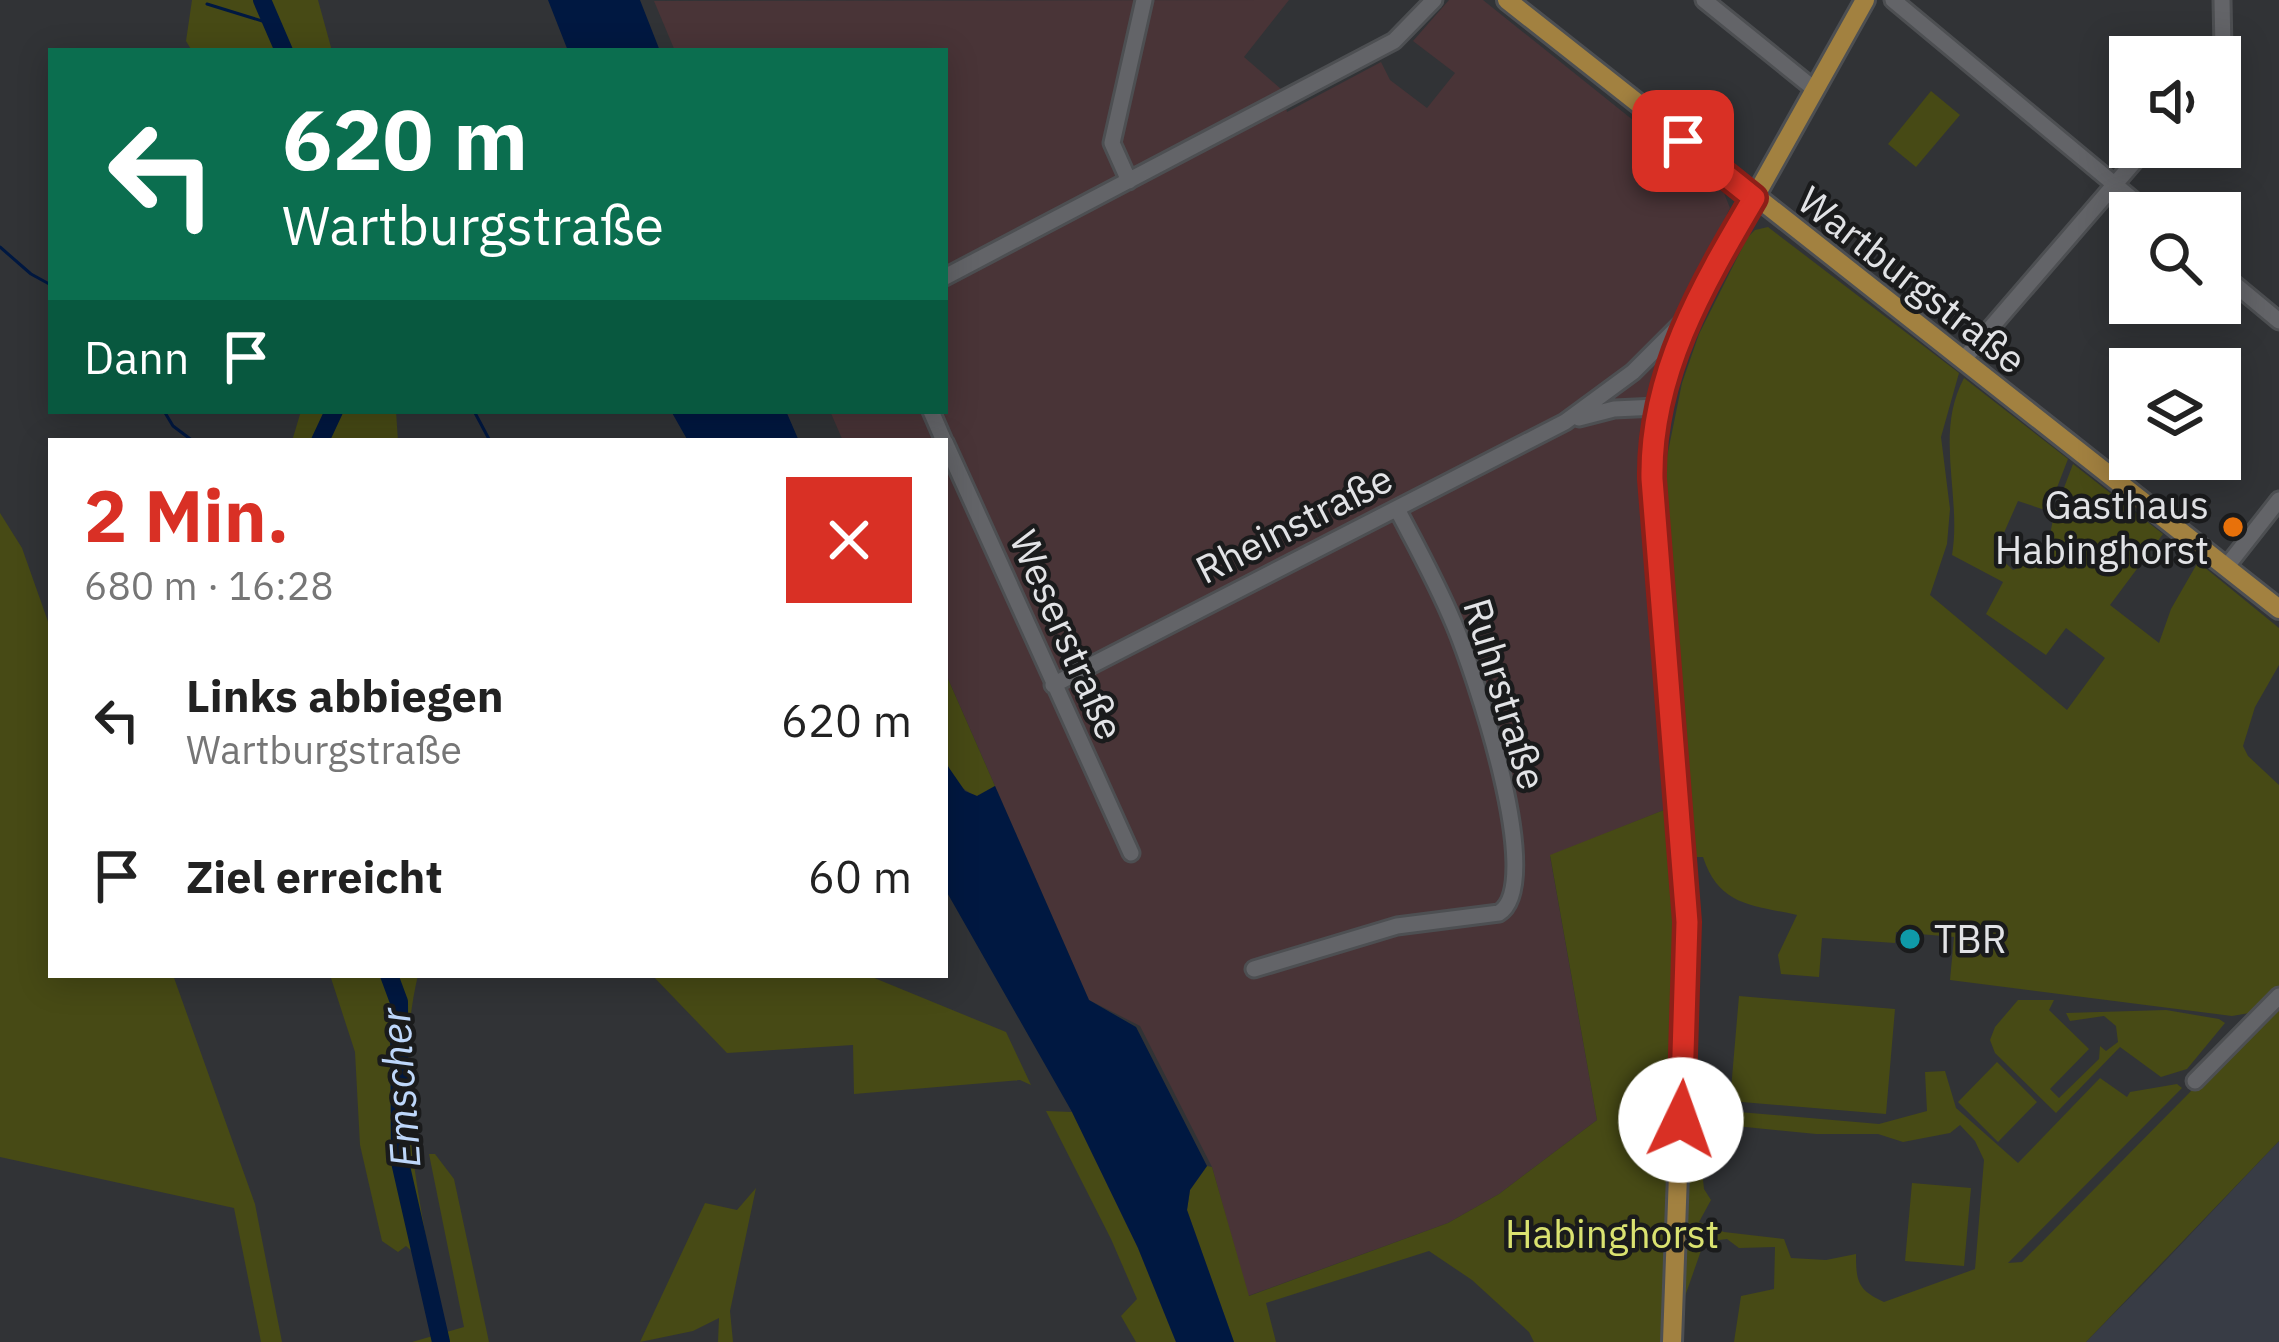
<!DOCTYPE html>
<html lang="de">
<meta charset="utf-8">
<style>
:root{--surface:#fff;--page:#f6f6f6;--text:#222;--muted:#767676;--accent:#d93025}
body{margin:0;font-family:"IBM Plex Sans",sans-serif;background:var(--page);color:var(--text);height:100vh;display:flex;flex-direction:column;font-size:45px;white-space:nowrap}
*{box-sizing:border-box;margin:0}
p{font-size:39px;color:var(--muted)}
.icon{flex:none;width:66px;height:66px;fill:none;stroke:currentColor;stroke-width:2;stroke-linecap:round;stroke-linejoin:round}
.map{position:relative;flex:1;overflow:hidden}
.drawer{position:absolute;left:48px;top:438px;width:900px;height:540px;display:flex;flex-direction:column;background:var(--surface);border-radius:0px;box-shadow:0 6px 30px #0003}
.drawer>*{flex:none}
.hud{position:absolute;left:48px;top:48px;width:900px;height:366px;border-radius:0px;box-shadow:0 6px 30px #0003;background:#0b6e4f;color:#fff;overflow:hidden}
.fabs{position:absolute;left:2109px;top:36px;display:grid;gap:24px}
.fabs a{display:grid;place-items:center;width:132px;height:132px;border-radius:0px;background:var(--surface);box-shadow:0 6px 30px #0003;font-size:60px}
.pin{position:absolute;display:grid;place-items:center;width:102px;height:102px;color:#fff;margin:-51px;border-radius:24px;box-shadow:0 6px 18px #0006}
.me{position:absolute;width:132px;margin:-66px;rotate:3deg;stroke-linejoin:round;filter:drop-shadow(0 0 9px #0008)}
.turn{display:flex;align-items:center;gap:42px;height:252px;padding:0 36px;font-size:54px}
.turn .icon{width:156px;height:156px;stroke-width:2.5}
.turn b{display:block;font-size:84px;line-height:102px}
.then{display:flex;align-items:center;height:114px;padding:0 36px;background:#0003;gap:24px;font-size:45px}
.round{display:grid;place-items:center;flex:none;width:126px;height:126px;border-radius:0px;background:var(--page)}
.headline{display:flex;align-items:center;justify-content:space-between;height:204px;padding:0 36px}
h1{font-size:72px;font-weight:800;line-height:90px;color:var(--accent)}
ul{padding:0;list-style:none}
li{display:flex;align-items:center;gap:36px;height:156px;padding:0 36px}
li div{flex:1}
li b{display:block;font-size:45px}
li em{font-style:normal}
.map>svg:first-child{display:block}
</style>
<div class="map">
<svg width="2279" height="1342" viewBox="0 0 2279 1342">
<rect width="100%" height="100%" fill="#313336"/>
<path fill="#493437" d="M1289,0L1244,57L1281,89L1287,112L1381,62L1390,80L1427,108L1455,73L1413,41L1449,0H1483L1724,193L1730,208L1682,309L1655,384L1643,441L1669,808L1550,856L1597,1120L1499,1194L1448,1223L1248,1296L1212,1167L1140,1026L1089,1000L945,672V441H843L830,411H945V51H675L654,1Z"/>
<path fill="#383c45" d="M2279,1141V1342H2086L2152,1275Z"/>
<path fill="#474a15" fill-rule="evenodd" d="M192,0H318L332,51H192L186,41Z
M1931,91L1960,115L1916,167L1888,144Z
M1768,227L1959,373L1941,437L1950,509L1947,544L1930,595L2067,710L2105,658L2066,628L2046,655L1986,614L2003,582L1952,555C1962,496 1934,434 1964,378L2068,459L2048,511L2018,501L1995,553L2013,570L2046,556L2054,514L2073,464L2163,534L2110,605L2159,643L2171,609L2198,562L2279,628V665L2255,707L2243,746L2248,756L2279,785V994L2261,1011L2232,1016L1950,980L1954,937L1896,932L1895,943L1822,938L1819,977L1781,974L1778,955L1797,915C1752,905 1719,906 1703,857H1691L1662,481L1682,383L1699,334L1747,238L1755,230Z
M301,411H396L398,441H292Z
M0,513L22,548L51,630V975H173L255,1204L282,1342H261L234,1208L0,1157Z
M945,672L995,786L977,796C930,779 945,711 945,672Z
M1669,808L1680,937L1663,1342H1534L1529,1332L1472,1280L1429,1251L1266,1303L1276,1342H1234L1187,1210L1190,1190L1207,1166L1212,1167L1249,1296L1448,1223L1499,1194L1597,1120L1550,855Z
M330,975H418C396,1068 412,1166 430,1257L416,1255L406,1246L398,1252L382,1241L360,1145L355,1052Z
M652,975H867L1006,1032L1031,1085L1020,1080L854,1094L853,1045L727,1053Z
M1739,996L1895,1009L1886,1114L1730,1101Z
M2018,1000H2054L2049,1010L2089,1049L2050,1089L2059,1098L2099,1059L2100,1046L2106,1051L2118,1042L2116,1026L2104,1016L2070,1021L2066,1013L2166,1010L2219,1019L2225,1023L2187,1069L2161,1077L2120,1047L2056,1113L1995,1053L1990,1040L1995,1027Z
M2279,1002V1141L2086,1342H1734L1741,1296L1774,1289L1775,1247L1739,1248L1727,1239L1704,1242L1683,1302L1692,1108L1879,1124L1927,1111L1925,1072L1945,1071L1956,1108L2018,1163L2100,1078L2127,1097L2130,1092L2177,1084L2182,1088L2008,1263L2022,1262ZM1716,1124L1816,1134H1878L1903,1142L1950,1133L1960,1125L1975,1141L1984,1160L1975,1269L1884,1302C1858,1290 1856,1282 1856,1254L1826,1260L1791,1258L1784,1239L1724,1232L1699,1222L1711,1200L1704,1189L1698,1134Z
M1997,1062L2037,1102L1998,1142L1958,1102Z
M1046,1111L1072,1112L1138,1248L1176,1342H1136L1121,1316L1137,1299L1111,1239Z
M429,1154H435L454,1179L489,1342H412L464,1327Z
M1912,1183L1971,1188L1964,1266L1905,1261Z
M756,1188L730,1311L733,1342H718L719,1318L693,1331L640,1342L705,1203L737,1210Z"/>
<path fill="#001841" d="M548,0H640L660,51H568Z
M671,411H786L799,441H688Z
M945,762L965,791L977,796L995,786L1089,1000L1136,1027L1207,1166L1190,1190L1187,1210L1234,1342H1176L1138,1248L1072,1112L945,889Z"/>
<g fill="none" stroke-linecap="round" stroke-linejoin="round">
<path stroke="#001841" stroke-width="3" d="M207,4L272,24
M0,247L31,274L51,285
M164,411L173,426L193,441
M474,411L490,441"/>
<path stroke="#001841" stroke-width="18" d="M262,0L284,51
M320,441L334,411
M389,975L399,1002L400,1162L441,1342"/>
<defs>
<path id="minor" d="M1704,0L1813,88
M1893,0L2149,213
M2220,60L2223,49L2222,0
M1129,181L1112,143L1144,0
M2220,272L2279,321
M945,277L1394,41L1434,0
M1963,360L2147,147
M931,411L944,441
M1579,418L1614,409L1657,407
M945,442L1131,853
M2227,566L2279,500
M1053,685L1565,422L1633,372L1682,323
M1254,969L1397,926L1499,913C1547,884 1473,669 1454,624C1438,585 1417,547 1397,509
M2195,1081L2279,996"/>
<path id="major" d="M1507,0L2279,609
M1672,1342L1687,923L1652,479C1651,416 1667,360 1695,304L1865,0"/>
</defs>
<use href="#minor" stroke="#4d4f52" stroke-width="21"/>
<use href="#major" stroke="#4d4f52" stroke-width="24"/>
<use href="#minor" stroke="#636468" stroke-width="15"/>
<use href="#major" stroke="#a28140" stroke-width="18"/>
</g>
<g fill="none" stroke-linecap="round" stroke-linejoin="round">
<defs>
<path id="route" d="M1681,1120L1687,922L1652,479C1650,375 1702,286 1754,198L1683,141"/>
</defs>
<use href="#route" stroke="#8d1f18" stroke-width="30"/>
<use href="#route" stroke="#d93025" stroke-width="21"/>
</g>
<circle fill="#e8710a" stroke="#1a1b1c" stroke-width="4.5" cx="2233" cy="527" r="12"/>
<circle fill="#0f9aa8" stroke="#1a1b1c" stroke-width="4.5" cx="1910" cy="939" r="12"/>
<g text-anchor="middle" stroke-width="9" stroke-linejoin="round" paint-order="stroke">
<g font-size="39" fill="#e2e3e6" stroke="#1a1b1c">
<text transform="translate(1912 280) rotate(38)" y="14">Wartburgstraße</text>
<text transform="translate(1294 524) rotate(-27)" y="14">Rheinstraße</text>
<text transform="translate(1067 635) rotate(66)" y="14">Weserstraße</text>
<text transform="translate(1505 694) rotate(73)" y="14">Ruhrstraße</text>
</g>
<g font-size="39" fill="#e2e3e6" stroke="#1a1b1c" text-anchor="end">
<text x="2209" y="519">Gasthaus<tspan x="2209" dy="45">Habinghorst</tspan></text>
<text x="1934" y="953" text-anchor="start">TBR</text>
</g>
<g font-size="39" fill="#dae270" stroke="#1a1b1c">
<text x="1612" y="1248">Habinghorst</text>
</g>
<g font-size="42" font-style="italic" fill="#bed7fa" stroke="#1a1b1c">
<text transform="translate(400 1088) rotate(-94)" y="15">Emscher</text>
</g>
</g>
</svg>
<div class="fabs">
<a><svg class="icon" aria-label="sound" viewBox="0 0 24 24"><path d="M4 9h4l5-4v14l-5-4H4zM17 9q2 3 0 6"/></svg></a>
<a><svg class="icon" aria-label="search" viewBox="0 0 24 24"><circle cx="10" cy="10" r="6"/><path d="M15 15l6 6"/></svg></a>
<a><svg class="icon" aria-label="layers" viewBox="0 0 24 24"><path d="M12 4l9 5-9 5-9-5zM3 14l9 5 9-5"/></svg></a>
</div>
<div class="pin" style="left:1683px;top:141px;background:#d93025"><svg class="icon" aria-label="arrive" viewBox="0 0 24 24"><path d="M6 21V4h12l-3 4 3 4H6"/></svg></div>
<svg class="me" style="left:1681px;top:1120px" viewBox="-20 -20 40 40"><circle r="19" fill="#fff"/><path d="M0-13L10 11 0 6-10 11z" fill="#d93025"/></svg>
<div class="hud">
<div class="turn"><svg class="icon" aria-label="left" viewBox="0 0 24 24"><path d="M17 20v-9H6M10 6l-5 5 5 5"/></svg><div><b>620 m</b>Wartburgstraße</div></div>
<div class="then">Dann<svg class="icon" aria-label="arrive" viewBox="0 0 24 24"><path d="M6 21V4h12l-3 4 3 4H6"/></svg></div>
</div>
<section class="drawer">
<div class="headline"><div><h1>2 Min.</h1><p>680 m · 16:28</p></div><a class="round" style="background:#d93025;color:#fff"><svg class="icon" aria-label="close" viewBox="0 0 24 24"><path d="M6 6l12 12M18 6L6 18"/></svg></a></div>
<ul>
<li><svg class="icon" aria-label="left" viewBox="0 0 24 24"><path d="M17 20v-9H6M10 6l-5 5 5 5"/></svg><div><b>Links abbiegen</b><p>Wartburgstraße</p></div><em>620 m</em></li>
<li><svg class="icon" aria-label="arrive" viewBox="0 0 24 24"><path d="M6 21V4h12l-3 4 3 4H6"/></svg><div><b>Ziel erreicht</b></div><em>60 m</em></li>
</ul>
</section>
</div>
